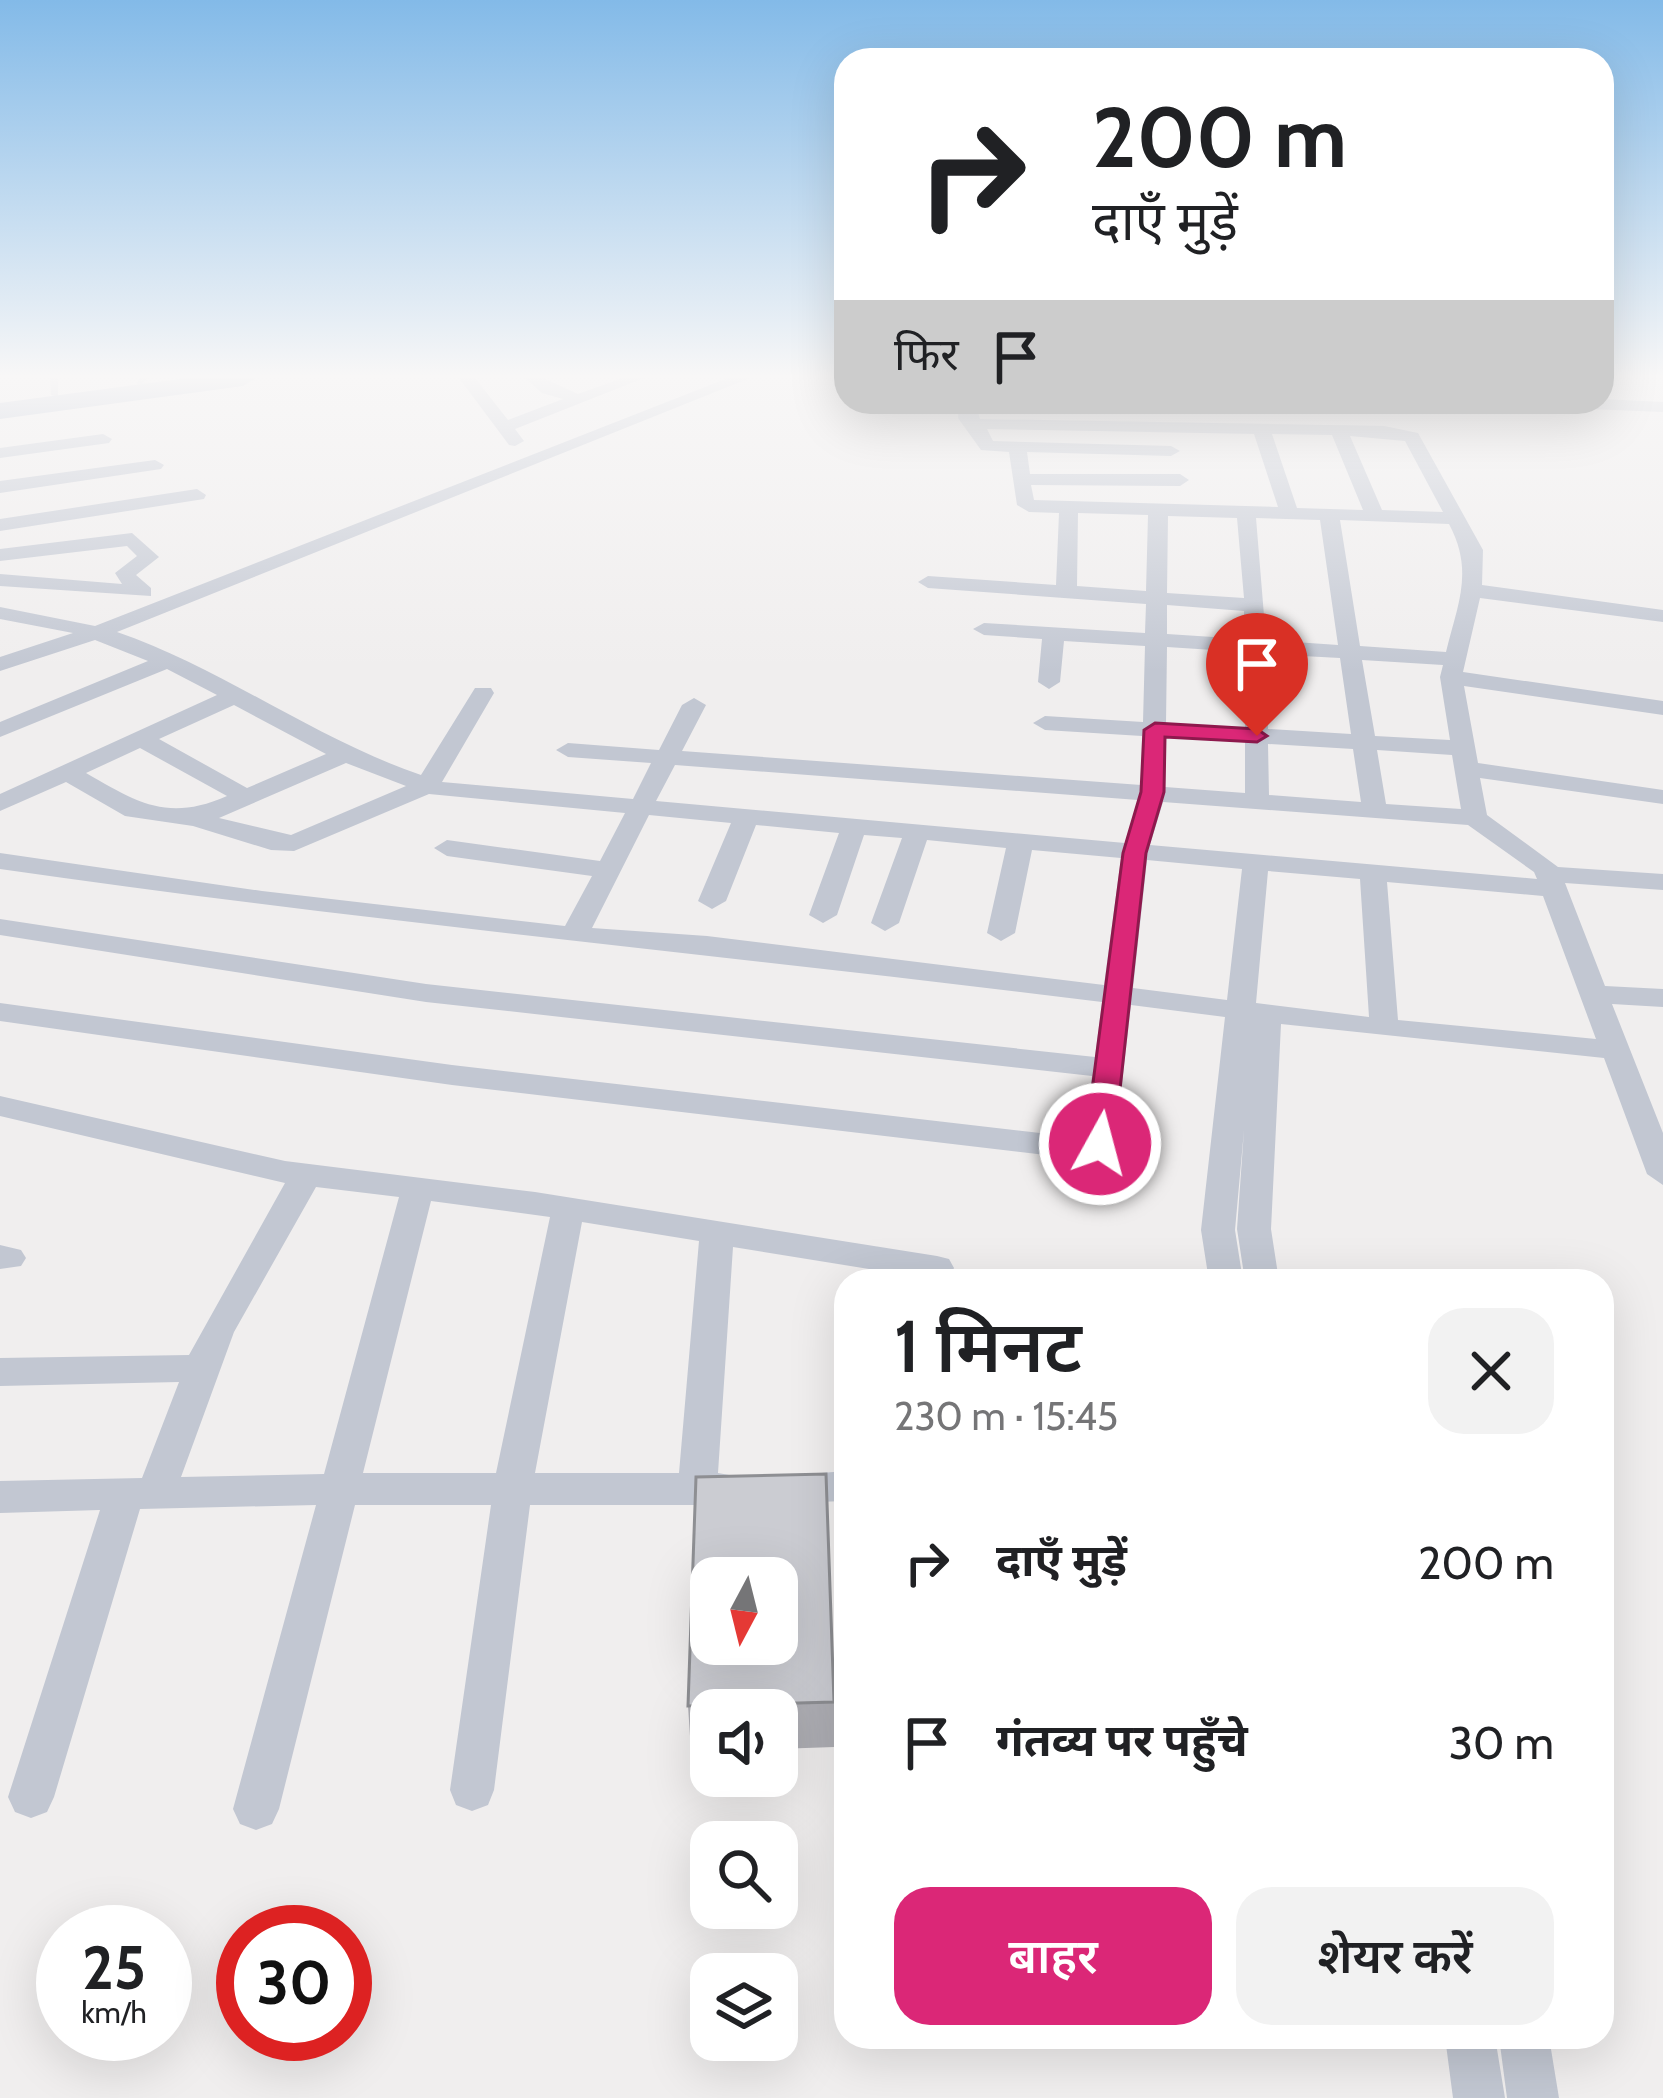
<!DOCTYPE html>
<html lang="hi">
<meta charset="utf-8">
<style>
:root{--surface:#fff;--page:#f2f2f2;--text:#202124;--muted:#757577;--accent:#db2777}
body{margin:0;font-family:Cabin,"Noto Sans Devanagari",sans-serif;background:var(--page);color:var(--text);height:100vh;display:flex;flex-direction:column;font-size:45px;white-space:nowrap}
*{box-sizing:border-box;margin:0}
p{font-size:39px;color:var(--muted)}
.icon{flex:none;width:66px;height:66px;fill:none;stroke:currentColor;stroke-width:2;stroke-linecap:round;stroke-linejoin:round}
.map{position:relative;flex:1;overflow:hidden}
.drawer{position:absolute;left:834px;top:1269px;width:780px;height:780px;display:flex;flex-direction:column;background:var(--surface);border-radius:36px;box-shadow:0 12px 48px #0002}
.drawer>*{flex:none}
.banner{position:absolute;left:834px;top:48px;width:780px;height:366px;border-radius:36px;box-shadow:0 12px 48px #0002;background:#fff;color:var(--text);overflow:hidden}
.needle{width:78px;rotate:187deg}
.buttons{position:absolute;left:690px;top:1557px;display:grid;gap:24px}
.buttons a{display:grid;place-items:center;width:108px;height:108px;border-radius:24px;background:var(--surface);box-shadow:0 12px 48px #0002;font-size:60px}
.speed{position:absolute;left:36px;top:1905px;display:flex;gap:24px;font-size:60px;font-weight:700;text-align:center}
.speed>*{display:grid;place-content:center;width:156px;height:156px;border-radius:50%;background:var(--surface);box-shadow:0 12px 48px #0002;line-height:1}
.speed small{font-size:30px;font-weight:400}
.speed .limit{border:18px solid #d22;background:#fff;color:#111}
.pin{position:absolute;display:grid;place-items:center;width:102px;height:102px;color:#fff;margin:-123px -51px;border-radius:50% 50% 50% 0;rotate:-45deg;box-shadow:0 0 12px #0007}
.pin .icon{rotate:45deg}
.me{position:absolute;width:132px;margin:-66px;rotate:7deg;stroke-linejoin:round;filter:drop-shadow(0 0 9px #0008)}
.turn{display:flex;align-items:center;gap:42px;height:252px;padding:0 60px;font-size:54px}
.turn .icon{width:156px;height:156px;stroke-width:2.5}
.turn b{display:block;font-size:84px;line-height:102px}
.then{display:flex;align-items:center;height:114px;padding:0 60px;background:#0003;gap:24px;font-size:45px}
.round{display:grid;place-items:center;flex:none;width:126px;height:126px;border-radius:36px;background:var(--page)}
.overview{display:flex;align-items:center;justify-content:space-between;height:204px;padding:0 60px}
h1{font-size:72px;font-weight:600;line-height:90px}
.button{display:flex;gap:24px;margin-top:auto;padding:24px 60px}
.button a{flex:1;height:138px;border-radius:36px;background:var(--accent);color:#fff;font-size:48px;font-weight:600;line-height:138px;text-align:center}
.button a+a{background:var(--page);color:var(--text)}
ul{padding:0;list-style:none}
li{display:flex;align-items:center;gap:36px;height:180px;padding:0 60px}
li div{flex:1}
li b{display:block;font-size:45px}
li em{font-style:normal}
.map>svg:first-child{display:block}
</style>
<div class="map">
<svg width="1663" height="2098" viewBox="0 0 1663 2098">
<rect width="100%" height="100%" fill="#f0eeee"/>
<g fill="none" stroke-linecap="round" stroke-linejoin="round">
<path fill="#c2c7d2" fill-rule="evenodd" d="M50,378H58V397L51,395Z
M140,378H148L141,385L137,383Z"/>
<path fill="#c2c7d2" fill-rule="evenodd" d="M459,378H475L508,420L563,399L542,393L525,378H543L578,394L622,378H644L515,429L524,441L515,446L509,445Z
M728,378H750L117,632C224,669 315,739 421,775L475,688H491L494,693L442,782L633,799L651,763L568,757L556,750L568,743L659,750L682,705L694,698L706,705L682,751L1141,785L1142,736L1045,730L1033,723L1045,716L1143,722L1145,646L1064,641L1060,682L1049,689L1038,682L1042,639L984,635L973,629L984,623L1145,633L1146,604L928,588L918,582L928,576L1056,585L1059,513L1029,512L1017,505L1009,452L981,450L958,418L959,402H975L980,419L1384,426L1418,433L1483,550L1482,585L1663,610V622L1480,598L1463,672L1663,701V715L1464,686L1478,763L1663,790V804L1480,778L1487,815L1558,867L1663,874V890L1565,883L1605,986L1663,989V1007L1612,1004L1663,1133V1185L1647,1174L1604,1058L1281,1024L1271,1229L1279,1281H1245L1237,1229L1244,1130L1235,1230L1243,1281H1209L1201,1230L1225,1017L1131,1005L1115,1144L1110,1151L1088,1160L452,1085L0,1021V1003L452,1065L1084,1138L1092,1076L426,1002L0,935V919L426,984L1095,1057L1102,1002C735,956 367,922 0,869V853L262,891L565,926L592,876L447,856L434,848L447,840L600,861L625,813L429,794L294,851L271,850L193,826L125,816L66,782L0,811V794L217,695L167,669L0,737V722L148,661L95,640L0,671V657L73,633L0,619V607L95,626ZM987,429L1254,434L1278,507L1034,500L1031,485L1180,486L1189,480L1180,474H1030L1027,452L1171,456L1180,451L1171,446L993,441ZM1272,434L1332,435L1363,510L1297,508ZM1350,436L1405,441L1443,512L1382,510ZM1078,513L1148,515L1146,591L1077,586ZM1168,516L1237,518L1244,598L1167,593ZM1256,518L1320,520L1338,645L1266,640ZM1340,520L1449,524C1474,571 1458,603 1446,652L1360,646ZM1167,605L1244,611V639L1167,634ZM1167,647L1244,652L1245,728L1166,723ZM1267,654L1340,658L1351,734L1268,729ZM1362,660L1443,665L1440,677L1450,740L1375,736ZM234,705L326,754L247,788L159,739ZM1166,737L1245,742V793L1165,787ZM1268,744L1353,749L1361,802L1269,795ZM140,748L227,796C168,822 138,803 86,773ZM1377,750L1452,755L1461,809L1386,804ZM346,763L406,786L291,835L219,818ZM675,765L1138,800L1125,843L656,801ZM1163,802L1468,825L1534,872L1537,879L1150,845ZM649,815L731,823L698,901L712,909L726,901L756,825L839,833L809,915L823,923L837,915L864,835L902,838L871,923L885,931L899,923L927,840L1006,848L987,933L1001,941L1015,933L1032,850L1121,858L1104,985L707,936L592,928ZM1147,860L1242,869L1227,1000L1133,988ZM1268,871L1360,879L1369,1017L1256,1003ZM1387,882L1543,896L1596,1039L1398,1020Z
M1602,399L1663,402V412L1539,407L1531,402Z
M103,434L112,439L109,443L0,458V448Z
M155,460L164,465L161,469L0,493V481Z
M197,489L206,495L204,499L0,531V519Z
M132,533L159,557L136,575L151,588V596L0,586V574L122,584L115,573L137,556L127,546L0,561V549Z
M0,1096L285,1161L535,1192L937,1256L949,1259L954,1268L949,1277L937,1280L733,1247L718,1473L746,1478L751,1489L746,1500L732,1505H530L494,1790L488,1805L472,1811L456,1805L450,1790L491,1505H355L279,1809L272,1824L256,1830L240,1824L233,1809L316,1505L140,1509L54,1797L47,1812L31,1818L15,1812L8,1797L100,1510L0,1513V1481L142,1478L179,1382L0,1386V1358L189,1355L285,1183L0,1116ZM316,1187L399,1197L324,1474L181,1477L234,1332ZM431,1201L550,1217L496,1473H363ZM582,1222L699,1241L679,1473H535Z
M0,1245L21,1250L26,1258L21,1266L0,1269Z
M846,1471V1501L786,1503L772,1499L767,1488L772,1477Z
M1445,2037H1495L1505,2098H1453Z
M1499,2037H1549L1559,2098H1507Z"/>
<path fill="#aeb8cc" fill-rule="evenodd" d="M187,378H256L243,386L0,419V403Z"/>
</g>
<path fill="#afafb5" d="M834,1702V1747L777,1749V1710H711V1751H691L688,1706Z"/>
<path fill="#cbccd2" stroke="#8e8f93" stroke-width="3" fill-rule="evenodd" d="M826,1474L834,1702L688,1706L696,1477ZM711,1578H777V1644H711Z"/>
<linearGradient id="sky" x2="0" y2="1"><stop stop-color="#83bae8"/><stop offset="0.56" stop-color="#f8f7f7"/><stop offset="1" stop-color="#f8f7f7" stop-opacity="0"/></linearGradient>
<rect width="1663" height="671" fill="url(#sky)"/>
<path fill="#db2777" stroke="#8e194d" stroke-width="3" d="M1155,723L1257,729L1267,736L1257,742L1165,737L1164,792L1146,853L1114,1144L1100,1154L1085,1144L1123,853L1141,792L1144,730Z"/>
</svg>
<div class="buttons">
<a><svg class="needle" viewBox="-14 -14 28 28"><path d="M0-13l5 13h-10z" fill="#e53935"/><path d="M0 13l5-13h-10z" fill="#757577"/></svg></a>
<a><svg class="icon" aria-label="sound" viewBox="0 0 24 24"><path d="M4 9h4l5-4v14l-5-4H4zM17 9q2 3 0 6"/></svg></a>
<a><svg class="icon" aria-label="search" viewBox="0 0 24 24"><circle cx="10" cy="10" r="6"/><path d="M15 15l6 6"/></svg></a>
<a><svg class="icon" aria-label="layers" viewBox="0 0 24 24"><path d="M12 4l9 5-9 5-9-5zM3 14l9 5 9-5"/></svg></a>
</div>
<div class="speed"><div>25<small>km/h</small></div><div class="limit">30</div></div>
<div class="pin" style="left:1257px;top:736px;background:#d93025"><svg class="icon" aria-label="arrive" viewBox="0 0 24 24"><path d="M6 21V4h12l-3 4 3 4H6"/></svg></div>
<svg class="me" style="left:1100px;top:1144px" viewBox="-20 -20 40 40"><circle r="17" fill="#db2777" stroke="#fff" stroke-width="3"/><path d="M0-11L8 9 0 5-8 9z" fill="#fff"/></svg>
<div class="banner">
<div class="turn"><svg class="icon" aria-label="right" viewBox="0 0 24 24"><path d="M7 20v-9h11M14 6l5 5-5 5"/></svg><div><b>200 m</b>दाएँ मुड़ें</div></div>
<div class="then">फिर<svg class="icon" aria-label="arrive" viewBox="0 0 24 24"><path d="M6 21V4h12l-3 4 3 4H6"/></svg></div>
</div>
<section class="drawer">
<div class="overview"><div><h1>1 मिनट</h1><p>230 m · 15:45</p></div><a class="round"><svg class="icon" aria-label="close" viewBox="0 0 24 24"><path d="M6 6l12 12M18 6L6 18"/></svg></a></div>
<ul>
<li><svg class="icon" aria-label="right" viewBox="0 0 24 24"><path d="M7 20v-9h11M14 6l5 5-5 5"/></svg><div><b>दाएँ मुड़ें</b></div><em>200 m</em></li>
<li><svg class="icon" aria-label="arrive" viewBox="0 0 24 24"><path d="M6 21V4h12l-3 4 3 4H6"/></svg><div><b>गंतव्य पर पहुँचे</b></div><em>30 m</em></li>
</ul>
<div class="button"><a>बाहर</a><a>शेयर करें</a></div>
</section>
</div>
